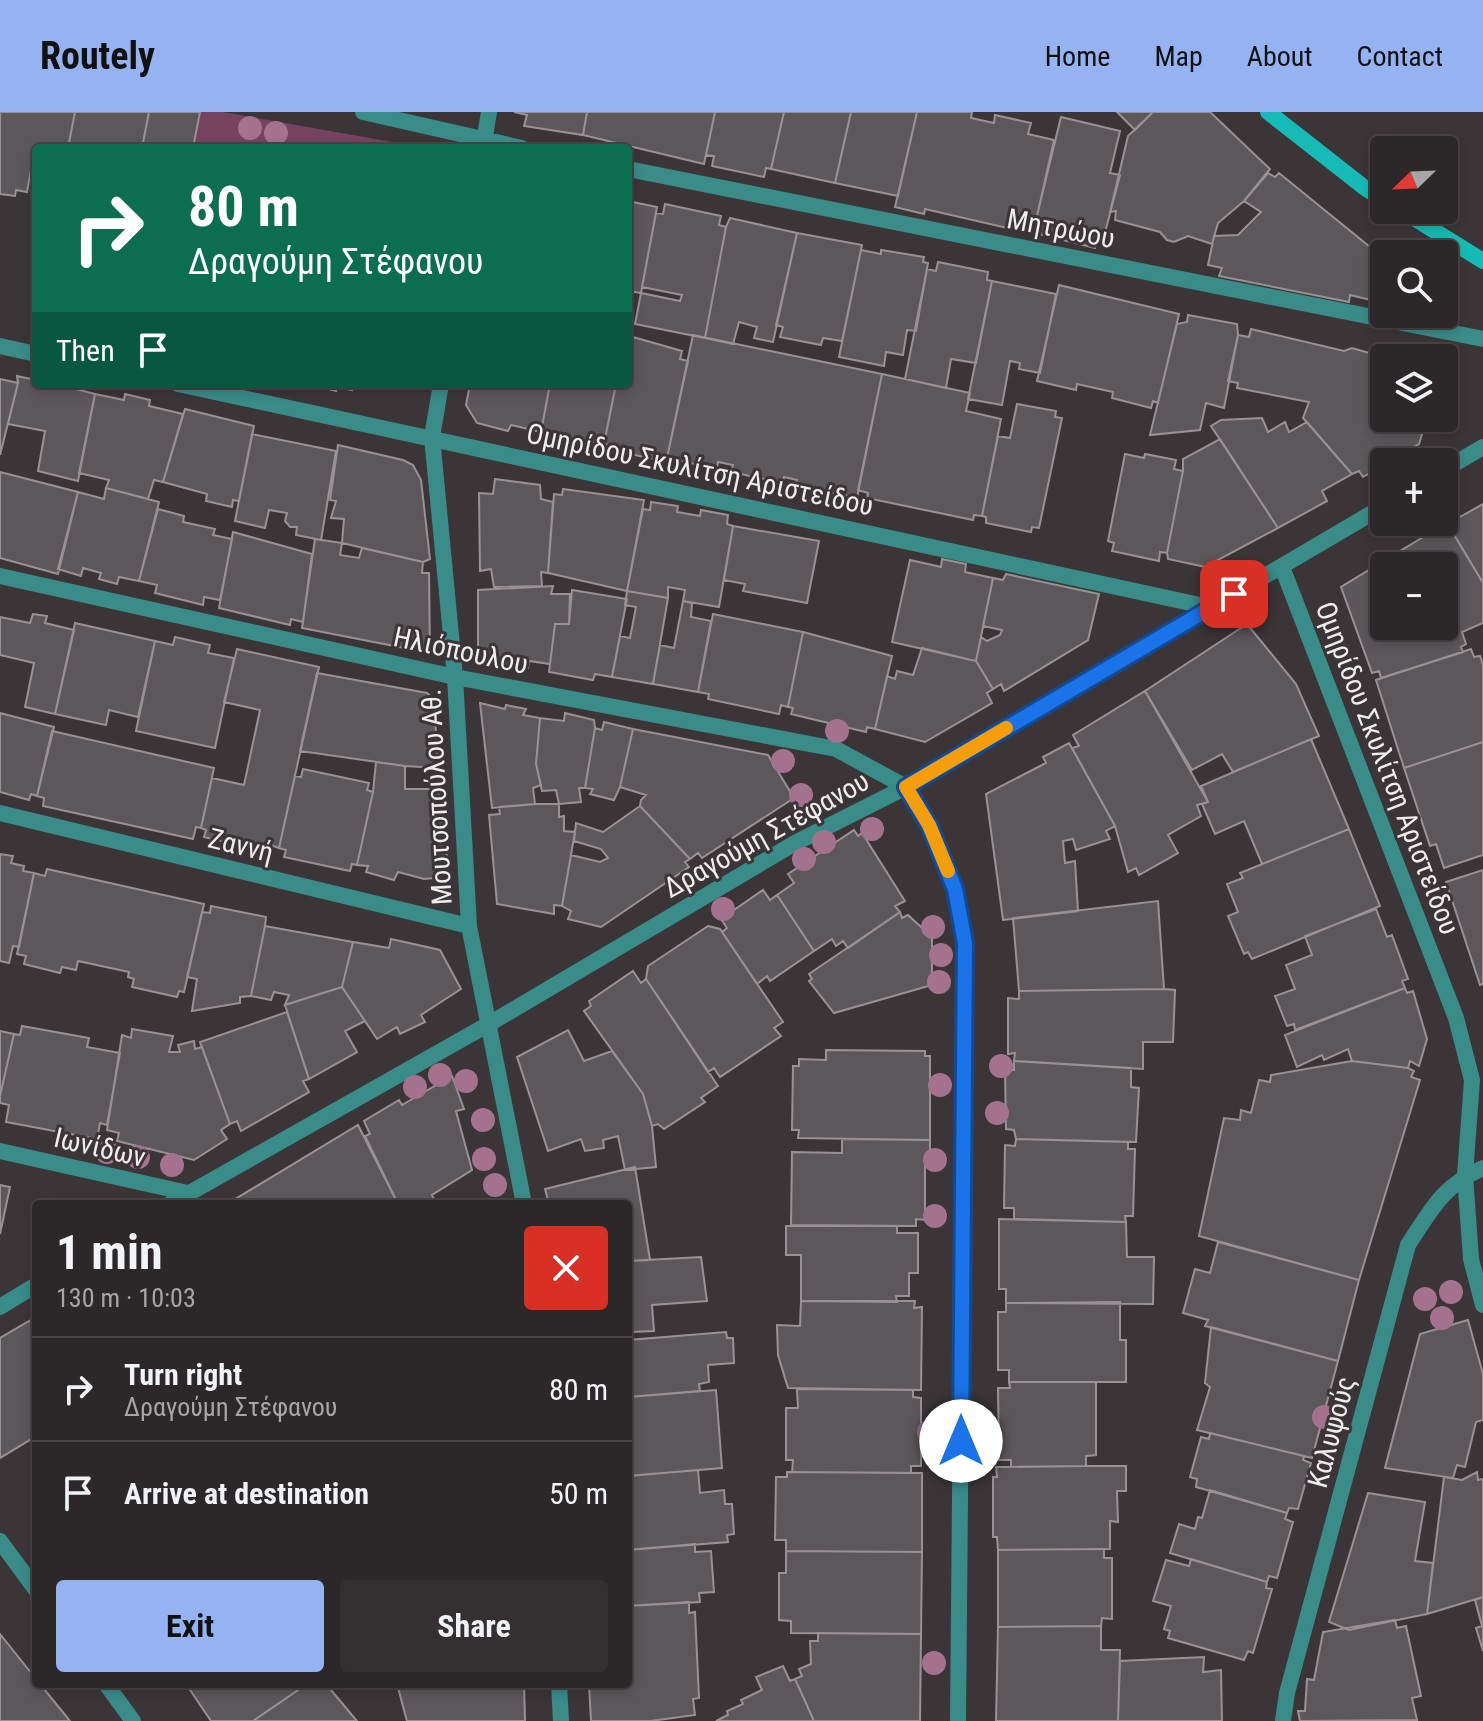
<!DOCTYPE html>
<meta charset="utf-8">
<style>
:root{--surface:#2c282a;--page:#343032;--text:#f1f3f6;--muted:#a6a6a8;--line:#484447;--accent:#95b2f1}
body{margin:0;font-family:"Roboto Condensed",sans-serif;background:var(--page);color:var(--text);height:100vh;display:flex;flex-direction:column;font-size:30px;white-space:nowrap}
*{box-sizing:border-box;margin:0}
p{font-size:26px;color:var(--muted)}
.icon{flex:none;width:44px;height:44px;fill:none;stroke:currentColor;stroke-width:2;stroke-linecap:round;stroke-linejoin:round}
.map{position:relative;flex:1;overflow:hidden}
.drawer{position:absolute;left:32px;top:1088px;width:600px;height:488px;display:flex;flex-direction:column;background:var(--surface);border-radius:8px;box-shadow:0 4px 12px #0003,0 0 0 2px var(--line)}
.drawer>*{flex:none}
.banner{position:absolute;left:32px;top:32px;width:600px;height:244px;border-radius:8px;box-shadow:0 4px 12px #0003,0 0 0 2px var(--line);background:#0b6e4f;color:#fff;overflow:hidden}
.needle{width:52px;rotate:247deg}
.tools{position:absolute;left:1370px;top:24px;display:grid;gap:16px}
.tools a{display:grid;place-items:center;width:88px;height:88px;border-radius:8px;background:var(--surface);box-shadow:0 4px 12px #0003,0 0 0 2px var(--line);font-size:40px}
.pin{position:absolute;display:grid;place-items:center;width:68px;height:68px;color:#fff;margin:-34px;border-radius:16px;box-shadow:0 4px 12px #0006}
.me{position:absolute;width:88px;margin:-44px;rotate:0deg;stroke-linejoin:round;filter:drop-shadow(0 0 6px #0008)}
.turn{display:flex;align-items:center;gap:28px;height:168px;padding:0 24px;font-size:36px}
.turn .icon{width:104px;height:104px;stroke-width:2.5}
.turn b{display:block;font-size:56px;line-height:68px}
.then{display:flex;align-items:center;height:76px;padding:0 24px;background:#0003;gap:16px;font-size:30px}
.round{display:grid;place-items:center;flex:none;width:84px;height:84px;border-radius:8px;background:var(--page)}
.summary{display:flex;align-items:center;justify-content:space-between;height:136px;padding:0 24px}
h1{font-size:48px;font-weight:700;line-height:60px}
.action{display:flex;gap:16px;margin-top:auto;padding:16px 24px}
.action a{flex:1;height:92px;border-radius:8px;background:var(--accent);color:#111;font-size:32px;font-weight:700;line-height:92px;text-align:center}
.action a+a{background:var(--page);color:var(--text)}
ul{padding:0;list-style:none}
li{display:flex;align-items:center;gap:24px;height:104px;padding:0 24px;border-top:2px solid var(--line)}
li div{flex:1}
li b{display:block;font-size:30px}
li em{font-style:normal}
header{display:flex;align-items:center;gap:48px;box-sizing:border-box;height:112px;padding:0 40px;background:var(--accent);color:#111}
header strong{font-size:38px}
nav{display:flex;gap:44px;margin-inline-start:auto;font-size:28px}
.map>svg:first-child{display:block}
</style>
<header>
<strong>Routely</strong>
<nav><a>Home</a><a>Map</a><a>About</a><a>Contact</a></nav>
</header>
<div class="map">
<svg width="1483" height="1609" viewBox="0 0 1483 1609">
<rect width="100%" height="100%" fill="#3b3538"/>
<path fill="#75435f" d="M200,0H223L426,36H193Z"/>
<path fill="#5c575a" stroke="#989295" stroke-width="2" fill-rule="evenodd" d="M0,0H75L68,36H36V47H33L27,80L16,78L15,84L0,82Z
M75,0H149L142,36H68Z
M149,0H200L193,36H142Z
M514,0H587L583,23L524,14L527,3Z
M587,0H715L704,52L583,23Z
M715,0H784L771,57L766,56L764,65L712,54L714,44L706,43Z
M784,0H851L835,71L771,57Z
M851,0H917L898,84L835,71Z
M917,0H972L971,6L994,11L995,3L1031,11L1028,22L1054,28L1033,122L925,97L924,102L895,95Z
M1117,0H1153L1135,18Z
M1153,0H1210L1270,57L1244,89L1218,111L1212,132L1188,124L1174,130L1167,128L1160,120L1115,108L1116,99L1110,100L1128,24Z
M1061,5L1120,19L1110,61L1120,63L1102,132L1096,131L1095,136L1039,122L1041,114L1035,112Z
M1268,61L1275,65L1279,61L1381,144L1371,188L1350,183L1349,190L1219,164L1222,156L1208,153L1214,124L1238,123L1261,100L1244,89Z
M628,89L657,95L641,181L628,179Z
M665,92L721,104L719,113L726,115L705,226L635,212L641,181L680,189L682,183L642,175L656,101L663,102Z
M730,106L797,121L773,230L754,226L757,215L739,210L733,232L705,226L726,115Z
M797,121L862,133L842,229L823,226L821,233L780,225L783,215L776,213Z
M861,138L881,142V138L924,145L923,150L928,151L916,219L907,218L903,243L886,240L884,254L839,245Z
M938,150L988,160L987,168L992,169L976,251L951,247L946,276L905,267L927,157L936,159Z
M992,169L1056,182L1040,261L1019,257L1020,251L1010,249L1002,293L968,287Z
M1059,173L1179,202L1158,291L1153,289L1151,296L1112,286L1113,280L1077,272L1076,278L1037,269Z
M1188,203L1237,212L1238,223L1224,296L1206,291L1200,318L1150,323L1177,212L1187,210Z
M1251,217L1344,239L1352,236L1387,246H1384V306H1427L1419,332L1363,365L1359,359L1352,362L1303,306L1309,290L1237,276L1238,271L1228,269L1238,223L1249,225Z
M693,223L882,262L857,386L795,373L797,368L784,365L783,371L731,360L733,353L718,350L717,357L667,346Z
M633,225L682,239L680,247L688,249L667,346L660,344L658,348L612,338L613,334L604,332L616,272H628V235L630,236Z
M882,262L970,281L966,299L1001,307L982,404L974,403L973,408L867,386L868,381L858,378Z
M17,264L36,268V272H73L72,276L95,282L78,369L38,359L45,319L8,312L18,271Z
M0,267L18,271L0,343Z
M311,272H353L352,278L337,275L336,279Z
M470,272H550L541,320L511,313L508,319L477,311L466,293Z
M550,272H616L604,332L541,320Z
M95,282L124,288L125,282L150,288L149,294L183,302L163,370L154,368L148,387L106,376L109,368L79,361Z
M1017,292L1056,299L1055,305L1062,306L1039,416L1032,415L1031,420L986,411V405L982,404L998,324L1010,326Z
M185,297L254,314L239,389L233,388L232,395L206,389L207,382L163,370Z
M1262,306L1268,320L1285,310L1289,320L1307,310L1352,362L1322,379L1327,389L1278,416L1211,314L1221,308Z
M252,322L336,339L321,428L296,423L297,415H290L285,409L287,401L269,398L265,416L235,409Z
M1220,327L1278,416L1205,455L1168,447L1167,441L1183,359V347Z
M338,333L403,348L413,353L421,368L430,447L423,450L342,431L344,407L331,406L336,389L330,388Z
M1125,342L1144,346L1145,342L1176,348L1174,357L1183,359L1167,441L1160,440L1159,449L1112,439L1114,431L1108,429Z
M0,360L78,380L58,462L0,446Z
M495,367L540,373L541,387L553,390L548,461L541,460L542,474L494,475L491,457L480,459L479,381L493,382Z
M106,376L159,390L139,469L119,465L117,472L99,467L101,461L83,456L81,464L58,457L78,380L104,387Z
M563,377L644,388L627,479L548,461L554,382L562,383Z
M651,390L678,394L677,400L700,404L701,398L728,403L727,412L733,414L719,495L683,489L685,478L668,475V486L627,479L643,397L650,398Z
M1483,392V471L1453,421L1457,418L1453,409Z
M158,397L184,404L183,410L215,417L213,423L232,427L220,488L204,485L203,493L155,481L157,473L139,469Z
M733,414L819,429L807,491L743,479L745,472L724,468Z
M1438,416L1445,423L1453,421L1483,471V511L1462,520L1466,532L1461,535L1463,540L1381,566L1379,559L1372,561L1341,475ZM1384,454H1444V514H1384Z
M233,420L312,442L303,510L291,507L290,513L219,496Z
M315,427L342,431L340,443L359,446L362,436L423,450L422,461H429L430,541L302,516Z
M942,447L966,452L965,460L993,466L976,549L892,530L910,448L941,455Z
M1006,462L1099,482L1088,528L1004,579L1001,572L993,577L976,549L981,525L987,529L1000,523L1002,518L983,514L993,466L1003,468Z
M553,474L551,482H570L569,512H555L550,552L529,549L528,556L478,548V478Z
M572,478L627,487L612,565L595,562L593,568L549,560L555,512H569Z
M627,479L668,486L653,572L612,565L620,524L630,526L636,495L625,493Z
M683,489L692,491L691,505L711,509L698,580L653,572L660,533L674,536Z
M33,502L47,504L45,511L74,518L55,602L25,595L34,551L0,543V505L30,511Z
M713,502L803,520L788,595L781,593L779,602L708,587L709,582L698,580Z
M75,511L155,529L138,605L109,598L106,613L55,602Z
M1247,512L1296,572L1319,624L1233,660L1222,642L1192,658L1145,579Z
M803,520L892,544L875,617L867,615L866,620L791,602L793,596L788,595Z
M175,525L210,533L208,541L234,546L215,636L136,619L155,529L173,533Z
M922,536L976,549L993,577L987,581L992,591L925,630L875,617L887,564L895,567L897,559L913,563Z
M237,537L319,555L279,736L270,733L269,740L204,725L206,718L201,716L212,666L244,673L260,598L224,590Z
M1471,537L1474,545L1480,544L1483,553V630L1404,656L1376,568Z
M317,561L427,581L434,587L438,656L405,654L300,639Z
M1145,579L1208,690L1197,693L1201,704L1168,723L1178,741L1139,763L1136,756L1128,760L1115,714L1072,636L1079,634L1073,623Z
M480,591L505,597L506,593L526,597L523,603L540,606L536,652L541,673L533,676L535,692L492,696Z
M0,601L54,615L37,684L31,682L29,688L0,680Z
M565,601L594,608L595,616L585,676H579L581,690L559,692L556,678L542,679L536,652L540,606L564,609Z
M604,610L633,617L620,675L614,688L590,682L593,677L585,676L595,616L602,618Z
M633,617L768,643L794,686L702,746L698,741L690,747L640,694L641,688L646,683L620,675Z
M52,619L214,656L201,716L196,715L193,727L43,694L44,686L37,684Z
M1311,627L1349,717L1262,752L1244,709L1215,722L1202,692L1208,690L1201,674Z
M1483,630V743L1444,756L1436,732L1430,734L1404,656Z
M1069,631L1115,714L1106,719L1110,727L1076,738L1073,727L1063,729L1065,751L1075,749L1078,799L1003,808L986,682L1046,651L1043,645Z
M376,650L405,654V677H438L447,745L443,761L435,766L424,767L398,760L394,768L366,760L368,754L357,753L373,680Z
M303,657L369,671L367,678L373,680L357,753L352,752L350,759L284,745L286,738L279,736L295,664L301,665Z
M535,692H559V705L564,704V719L575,720L562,794L554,793V802L497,792L489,703L500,702L499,695Z
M640,694L690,747L685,750L689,755L601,815L568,807L571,799L562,794L571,743L600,750L608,746L601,737L574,729L576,711L603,720Z
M1349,717L1380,794L1252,847L1248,840L1244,842L1228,804L1238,800L1227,772L1243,766L1240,761Z
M854,718L858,724L862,721L905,789L895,794L900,800L848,836L843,829L836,834L832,827L814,839L777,783L794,771L788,762Z
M0,742L13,744L11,751L24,754L23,759L34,761L19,835L13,834L9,851L0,849Z
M47,757L204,792L184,880L179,879L177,885L132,875L134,867L128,865L129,860L78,849L76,858L62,855L60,861L24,852L26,844L17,842L34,761L45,764Z
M1483,758V872L1480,873L1446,770Z
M763,778L770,788L777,783L814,839L770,869L767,864L757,872L722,820L727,816L721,807Z
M1158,789L1164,877L1019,879L1013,806Z
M211,794L266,805L265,814L251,884L240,885V891L192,899L197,867L187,865L202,800L210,801Z
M1376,797L1387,825L1392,823L1408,867L1402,869L1405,876L1295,918L1294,912L1287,914L1275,884L1295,877L1286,853L1312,843L1305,824Z
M900,800L902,806L908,803L932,825V873L834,901L809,869L812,867L809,862Z
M265,814L353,830L342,875L285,893L289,883L274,880L271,888L251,884Z
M708,814L720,817L783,910L774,916L781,924L720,965L714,956L708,960L646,867L648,854Z
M391,827L440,838L461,877L421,903L425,910L400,922L397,915L377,927L342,875L353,830L389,836Z
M633,859L641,871L646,867L718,974L701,986L705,990L664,1017L658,1012L652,1014L643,982L584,899L591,894L589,889Z
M342,875L365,909L345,919L357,940L309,967L285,893Z
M1405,876L1407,881L1413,879L1427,927L1419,954L1410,949L1408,956L1352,949L1348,937L1324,948L1322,943L1297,955L1285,923Z
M1164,877L1175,878L1173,930H1143V957L1014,949L1015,941L1008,942V886L1019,887V879Z
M287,900L309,967L303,969L309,980L241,1019L237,1009L230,1012L200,930Z
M22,914L89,926L87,935L120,941L107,1013L100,1011L97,1027L6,1010L9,993L0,991V984L14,922L20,923Z
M132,917L173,924L169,940H180L178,933L194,929L195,937L202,935L230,1012L221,1018L227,1027L194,1048L117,1029L119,1021L107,1018L122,923L131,926Z
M568,918L584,949L612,939L643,982L652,1014L656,1055L625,1058L618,1024L603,1028L604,1036L585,1039L581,1027L548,1039L517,945Z
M0,919L14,922L0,984Z
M826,938L925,939V944H930V1028L798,1026L799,1018H792L793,954H799V947L826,948Z
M1014,949L1131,956V975L1139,976L1136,1030L1016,1027L1014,1018L1006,1017L1005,958H1014Z
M1352,949L1408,956L1414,959L1411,965L1420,968L1359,1168L1199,1124L1224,1006L1240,1008L1241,998L1251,1001L1259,968L1270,970L1271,963Z
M452,964L464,997L456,999L472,1058L432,1083L436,1092H398L365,1024L370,1022L364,1009L399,988L402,993Z
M358,1013L398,1092H227Z
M842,1027L930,1028V1049H925V1108L916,1107V1114L791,1113L792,1040L842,1041Z
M1016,1027L1128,1030V1037H1135L1133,1104H1125L1126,1110L1014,1107V1096H1004L1005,1033L1015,1034Z
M635,1055L650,1148L628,1149V1092H549L545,1077Z
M0,1073L10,1075L0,1122Z
M999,1107L1126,1110L1127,1145H1154L1153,1192L1006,1191V1177H999Z
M786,1114H897V1121H918V1161H909V1184H896L897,1190L801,1189V1143H786Z
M1218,1130L1359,1168L1338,1249L1205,1214L1208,1208L1183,1201L1195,1157L1210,1161Z
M701,1145L707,1189L652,1193L654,1219L631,1220L633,1227L628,1228V1149Z
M801,1189H915L914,1196L922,1195L921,1278L788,1276L778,1243L777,1213L800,1214Z
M1120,1190V1228H1126V1270H1009V1258H998V1200H1006V1191Z
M36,1205V1327L35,1325L0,1346V1226Z
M1468,1208L1483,1262V1308L1476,1310L1465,1355L1457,1353L1453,1366L1385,1356L1420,1222Z
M1211,1215L1338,1249L1312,1346L1197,1318L1210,1275L1205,1271Z
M726,1220L727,1226H733L734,1251L708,1253L709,1270L699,1272L700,1279L628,1285V1228Z
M1009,1270H1096V1343L1086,1344V1354L1011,1355V1348H999L998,1276H1010Z
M797,1277L913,1278V1285L921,1286V1354H911V1361L792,1360L793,1348H786V1296H798Z
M716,1278L722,1356L628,1364V1285Z
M1210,1321L1304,1344L1303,1348L1311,1351L1298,1397L1289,1396L1287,1401L1196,1375L1197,1367L1190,1365L1201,1325L1209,1327Z
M1086,1354H1126V1379H1117L1118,1410L1110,1409V1437L998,1438L997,1425H993V1365H997L996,1355Z
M698,1358L700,1381L724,1378L725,1392H732L734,1422L727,1423L728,1430L628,1438V1364Z
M787,1360L922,1361V1440L786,1439V1428H775L776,1365H787Z
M1477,1360L1478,1368L1483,1367V1485L1427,1502L1444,1365L1462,1368Z
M1210,1378L1287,1401L1285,1407L1293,1410L1277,1466L1269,1464L1267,1470L1170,1441L1179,1412L1195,1417L1198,1405L1202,1406Z
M1368,1381L1425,1390L1415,1449L1433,1451L1427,1502L1349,1518L1329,1510Z
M695,1432V1440L711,1439L714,1480L699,1481L700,1490L628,1494V1438Z
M1104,1437V1446H1112V1507L1102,1506L1101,1514L998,1515V1438Z
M786,1439L922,1440L921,1522L791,1521V1509L779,1508V1461H786Z
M1191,1447L1267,1470L1266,1476L1272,1477L1253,1541L1248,1539L1244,1548L1168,1526L1170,1519L1164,1517L1171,1494L1153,1489L1166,1448L1189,1454Z
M1483,1485V1539L1476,1516L1482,1514L1475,1488Z
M689,1490V1501L695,1500L699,1586L693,1587L695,1603L651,1609H591L589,1572H628V1494Z
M1395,1508L1397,1516L1406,1514L1421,1584L1412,1586L1417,1608L1300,1609L1298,1599H1305L1307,1567L1314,1568L1323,1520Z
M1101,1514V1538H1120L1118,1609H996L998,1515Z
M818,1521L921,1522L920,1609H814L795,1567L802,1564L799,1557L811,1552L810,1529H818Z
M0,1522L36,1567V1572H40L70,1609H0Z
M1204,1545L1203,1560L1221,1558L1222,1609H1118L1120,1549Z
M783,1554L790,1569L795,1567L814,1609H716L728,1603L727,1599L743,1592L741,1588L762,1578L756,1565Z
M186,1572H307L253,1609H211Z
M307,1572H326L357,1609H253Z
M397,1572H524L525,1609H407Z"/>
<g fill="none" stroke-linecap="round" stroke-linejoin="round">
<path stroke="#398c88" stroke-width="16" d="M363,0L522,36
M483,36L489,0
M628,57L1483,227
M0,234L36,242
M178,272L1209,495
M441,272L432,325L455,565L469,814L524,1092
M1444,358L1483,335
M1282,455L1456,906L1472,968L1465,1063L1471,1147L1483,1193
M0,464L455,565L836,637L906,675L929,713L955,777L965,831L958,1609
M0,701L469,814
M0,1039L188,1081
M170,1092L489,912L795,731L906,675L1384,394
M0,1195L36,1173
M0,1429L36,1478
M106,1572L133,1609
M559,1572L561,1609
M1283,1609L1287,1581L1408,1133C1431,1098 1443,1073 1483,1056"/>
<path stroke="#17bbb5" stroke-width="16" d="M1268,0L1365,76L1384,88
M1401,98L1483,149"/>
</g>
<g fill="#a5728d">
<circle cx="250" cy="16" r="12"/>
<circle cx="276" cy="21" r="12"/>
<circle cx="837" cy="619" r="12"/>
<circle cx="783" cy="649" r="12"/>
<circle cx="801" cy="683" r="12"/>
<circle cx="872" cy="717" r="12"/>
<circle cx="824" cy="730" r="12"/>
<circle cx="804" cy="747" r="12"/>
<circle cx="723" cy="797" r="12"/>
<circle cx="933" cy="815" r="12"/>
<circle cx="941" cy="843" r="12"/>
<circle cx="939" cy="870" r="12"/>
<circle cx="1001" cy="954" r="12"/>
<circle cx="440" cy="963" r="12"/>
<circle cx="466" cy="969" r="12"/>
<circle cx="940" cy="973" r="12"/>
<circle cx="415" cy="975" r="12"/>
<circle cx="997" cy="1001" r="12"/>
<circle cx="483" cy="1008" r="12"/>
<circle cx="107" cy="1040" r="12"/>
<circle cx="138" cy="1045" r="12"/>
<circle cx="484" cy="1047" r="12"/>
<circle cx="935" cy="1048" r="12"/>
<circle cx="172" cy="1053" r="12"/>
<circle cx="495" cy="1073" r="12"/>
<circle cx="935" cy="1104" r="12"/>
<circle cx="1451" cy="1180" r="12"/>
<circle cx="1425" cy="1187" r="12"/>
<circle cx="1442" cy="1206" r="12"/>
<circle cx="1324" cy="1305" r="12"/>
<circle cx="929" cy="1320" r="12"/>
<circle cx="934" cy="1551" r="12"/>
</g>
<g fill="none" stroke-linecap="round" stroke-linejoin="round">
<defs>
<path id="route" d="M961,1329L965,831L955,777L929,713L906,675L1234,482"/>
</defs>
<use href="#route" stroke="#114b97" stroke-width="20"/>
<use href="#route" stroke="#1a73e8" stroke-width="14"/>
<path stroke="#f59e0b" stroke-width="14" d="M948,759L929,713L906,675L1006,616"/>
</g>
<g text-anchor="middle" stroke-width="6" stroke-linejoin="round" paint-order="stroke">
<g font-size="28" fill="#f0edef" stroke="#3b3538">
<text transform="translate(1061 116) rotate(11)" y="10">Μητρώου</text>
<text transform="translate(700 357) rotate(12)" y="10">Ομηρίδου Σκυλίτση Αριστείδου</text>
<text transform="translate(461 538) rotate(12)" y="10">Ηλιόπουλου</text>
<text transform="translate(1388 656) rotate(69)" y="10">Ομηρίδου Σκυλίτση Αριστείδου</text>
<text transform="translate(436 685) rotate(-93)" y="10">Μουτσοπούλου Αθ.</text>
<text transform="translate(766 722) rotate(-29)" y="10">Δραγούμη Στέφανου</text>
<text transform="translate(241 733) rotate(14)" y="10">Ζαννή</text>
<text transform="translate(100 1035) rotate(13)" y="10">Ιωνίδων</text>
<text transform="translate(1331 1320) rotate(-75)" y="10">Καλυψούς</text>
</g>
</g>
</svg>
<div class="tools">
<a><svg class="needle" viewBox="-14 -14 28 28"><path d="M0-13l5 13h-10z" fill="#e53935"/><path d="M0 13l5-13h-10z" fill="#a6a6a8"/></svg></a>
<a><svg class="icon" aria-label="search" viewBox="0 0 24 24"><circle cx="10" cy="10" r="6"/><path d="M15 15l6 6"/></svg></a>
<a><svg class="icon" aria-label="layers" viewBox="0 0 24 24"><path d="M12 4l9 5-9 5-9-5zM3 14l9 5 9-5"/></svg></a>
<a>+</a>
<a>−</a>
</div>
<div class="pin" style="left:1234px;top:482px;background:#d93025"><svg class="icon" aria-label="arrive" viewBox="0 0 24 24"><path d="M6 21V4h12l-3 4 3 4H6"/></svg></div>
<svg class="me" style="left:961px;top:1329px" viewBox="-20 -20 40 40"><circle r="19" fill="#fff"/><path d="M0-13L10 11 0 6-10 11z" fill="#1a73e8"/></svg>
<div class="banner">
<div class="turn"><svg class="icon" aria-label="right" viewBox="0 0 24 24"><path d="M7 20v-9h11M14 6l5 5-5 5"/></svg><div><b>80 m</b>Δραγούμη Στέφανου</div></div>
<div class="then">Then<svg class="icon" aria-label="arrive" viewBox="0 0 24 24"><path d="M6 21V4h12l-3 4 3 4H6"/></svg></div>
</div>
<section class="drawer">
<div class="summary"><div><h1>1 min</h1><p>130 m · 10:03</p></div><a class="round" style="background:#d93025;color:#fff"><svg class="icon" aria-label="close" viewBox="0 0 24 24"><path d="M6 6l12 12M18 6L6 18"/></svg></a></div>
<ul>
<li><svg class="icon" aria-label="right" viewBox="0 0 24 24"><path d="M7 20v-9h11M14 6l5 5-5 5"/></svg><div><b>Turn right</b><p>Δραγούμη Στέφανου</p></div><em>80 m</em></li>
<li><svg class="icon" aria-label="arrive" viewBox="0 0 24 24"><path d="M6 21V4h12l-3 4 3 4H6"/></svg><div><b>Arrive at destination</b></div><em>50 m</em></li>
</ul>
<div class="action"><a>Exit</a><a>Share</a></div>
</section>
</div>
